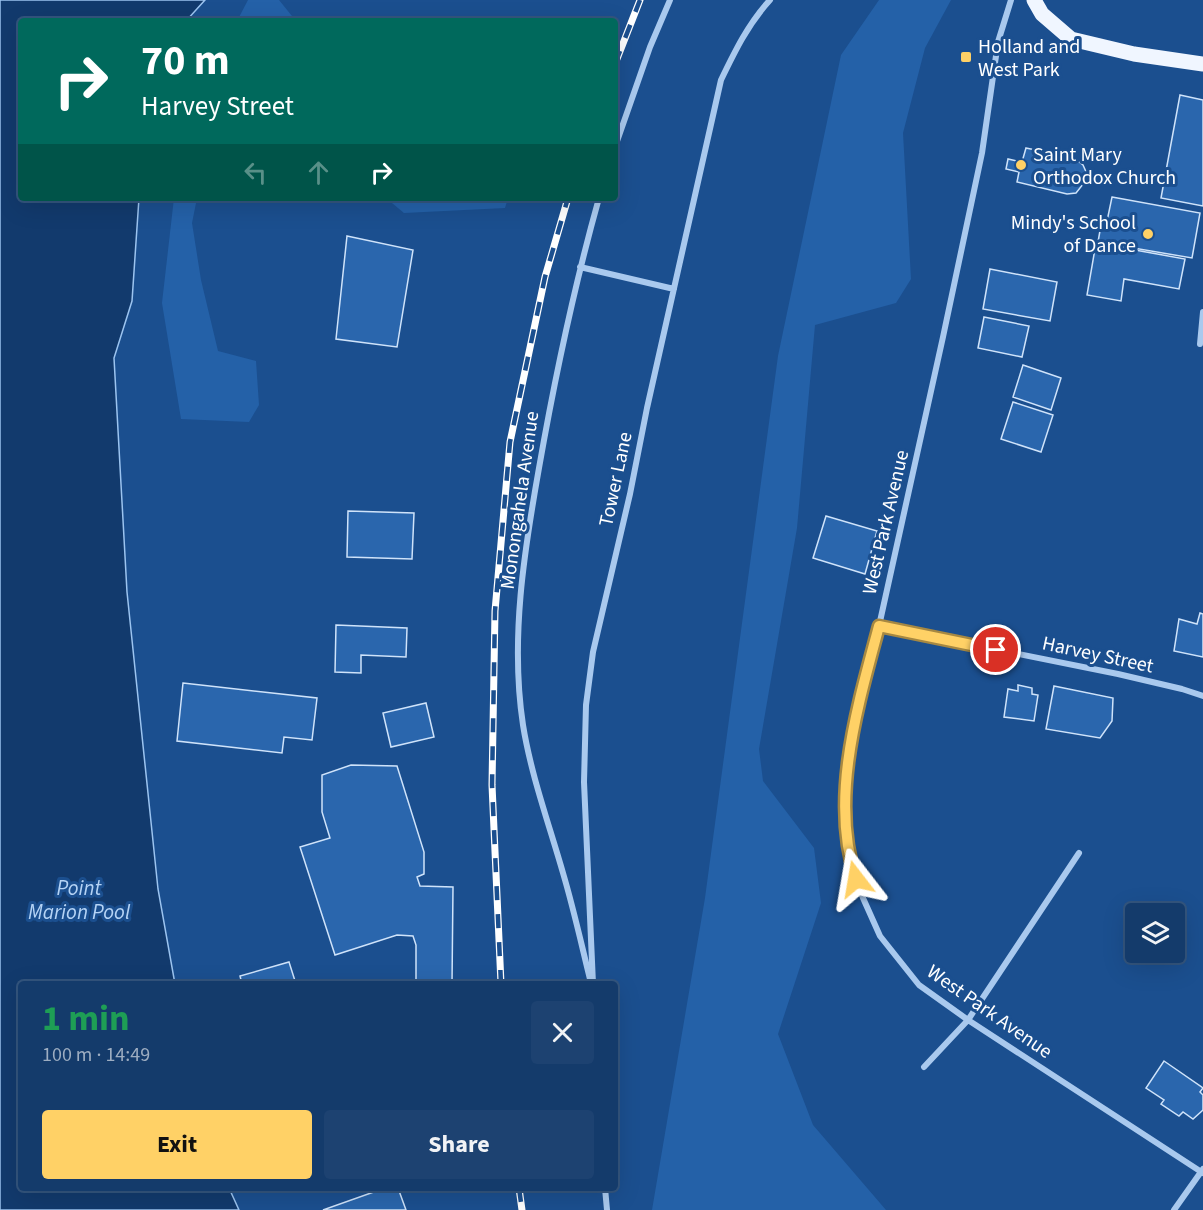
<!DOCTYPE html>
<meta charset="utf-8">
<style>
:root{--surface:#143b6b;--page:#1d4271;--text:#f1f3f6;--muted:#9dadc1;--line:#33557e;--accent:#ffd166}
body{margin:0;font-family:"Source Sans 3",sans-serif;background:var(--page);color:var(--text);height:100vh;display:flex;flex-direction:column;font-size:22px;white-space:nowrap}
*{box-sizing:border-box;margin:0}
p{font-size:20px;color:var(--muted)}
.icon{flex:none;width:33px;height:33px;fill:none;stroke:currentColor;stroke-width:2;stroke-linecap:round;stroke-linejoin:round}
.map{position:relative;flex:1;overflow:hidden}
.panel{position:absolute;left:18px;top:981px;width:600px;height:210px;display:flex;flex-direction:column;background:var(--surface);border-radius:6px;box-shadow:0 6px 24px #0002,0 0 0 2px var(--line)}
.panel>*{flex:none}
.top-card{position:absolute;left:18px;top:18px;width:600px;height:183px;border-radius:6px;box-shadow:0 6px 24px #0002,0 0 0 2px var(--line);background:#00695c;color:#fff;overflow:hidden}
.fabs{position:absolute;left:1125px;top:903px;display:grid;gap:12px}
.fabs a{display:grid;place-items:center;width:60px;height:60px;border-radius:6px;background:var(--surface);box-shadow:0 6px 24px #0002,0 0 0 2px var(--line);font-size:30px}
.pin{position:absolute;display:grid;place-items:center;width:51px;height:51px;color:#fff;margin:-26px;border:3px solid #fff;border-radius:50%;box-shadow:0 2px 6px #0007}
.me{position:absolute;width:66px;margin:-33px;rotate:346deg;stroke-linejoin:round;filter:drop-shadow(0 0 4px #0008)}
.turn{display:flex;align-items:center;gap:21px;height:126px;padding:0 24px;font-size:27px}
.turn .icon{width:78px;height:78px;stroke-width:2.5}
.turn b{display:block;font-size:42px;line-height:51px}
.lanes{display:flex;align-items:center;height:57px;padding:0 24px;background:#0003;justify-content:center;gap:30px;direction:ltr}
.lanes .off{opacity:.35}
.round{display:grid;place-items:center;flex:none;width:63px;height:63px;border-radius:6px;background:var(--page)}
.summary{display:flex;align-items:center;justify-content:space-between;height:102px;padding:0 24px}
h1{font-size:36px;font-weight:700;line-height:45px;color:#1e9e55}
.cta{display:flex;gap:12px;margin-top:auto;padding:12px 24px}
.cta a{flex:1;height:69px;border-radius:6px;background:var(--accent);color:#111;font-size:24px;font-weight:700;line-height:69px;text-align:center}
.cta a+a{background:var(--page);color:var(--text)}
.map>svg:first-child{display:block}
</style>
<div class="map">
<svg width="1203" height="1210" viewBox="0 0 1203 1210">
<rect width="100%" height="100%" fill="#1b4f8f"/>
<path fill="#2461a8" d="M248,0H279L296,21H237Z
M879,0H951L925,48L903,133L911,279L896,303L815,325L797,528L759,749L763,781L814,848L821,903L778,1034L813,1125L886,1210H652L705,898L778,356L841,55Z
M174,198H197L192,223L201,280L218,351L256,361L259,405L249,422L181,419L162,303Z
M386,198H508L505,208L404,213Z"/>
<path fill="#123a6d" stroke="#9cc4f0" stroke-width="1.5" d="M0,0H205L186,21H21V198H139L132,301L114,358L127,592L158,889L175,984H21V1188H229L239,1210H0Z"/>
<path fill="#2a66ad" stroke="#cfe3fa" stroke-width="1.5" d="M1180,95L1203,100V206L1161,198Z
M1026,148L1074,158L1083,165L1087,174L1084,183L1076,193L1067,194L1017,182L1019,172L1006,169L1008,159L1022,162Z
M1112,197L1200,213L1192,258L1098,242L1101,225L1106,226Z
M347,236L413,250L397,347L336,339Z
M1096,243L1185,259L1179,289L1124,279L1121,301L1087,295Z
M990,269L1057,282L1050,321L983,309Z
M984,317L1029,326L1022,357L978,348Z
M1023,365L1061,378L1051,410L1013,397Z
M1013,402L1053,415L1041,452L1001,439Z
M348,511L414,513L412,559L347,557Z
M826,516L877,531L865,574L813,558Z
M1200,613L1203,614V657L1174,651L1179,619L1197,624Z
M336,625L407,628L406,657L361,655V673L335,672Z
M183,683L317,698L312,740L284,737L282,753L177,741Z
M1018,685L1032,688V694L1038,695L1034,721L1004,717L1008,689L1018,691Z
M1054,686L1113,698L1112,721L1100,738L1046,729Z
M426,703L434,737L391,747L383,713Z
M351,765L397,766L424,852V874L417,877L420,886L453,887L452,984H416V945L413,936L397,935L335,955L300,847L330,838L322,812V775Z
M289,962L296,984H242L240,976Z
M1164,1061L1203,1088L1200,1092L1203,1095V1110L1193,1119L1183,1112L1179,1116L1161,1104L1164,1100L1146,1088Z
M385,1188H398L406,1210H323Z"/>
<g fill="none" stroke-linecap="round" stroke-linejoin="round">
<path stroke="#a9c9ee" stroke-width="6" d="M1011,0L998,42L982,153L943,337L879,626L857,706L844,796L850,861L863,898L880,936L919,985L968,1020L1203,1173
M615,147L650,47L670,0
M580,267L674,289
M1200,344L1203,312
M879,626L1118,674L1182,689L1203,696
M591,983C582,947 574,910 563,873C549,824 531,775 523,725C510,640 524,552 539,468C555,377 574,287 599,198
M593,984L584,782L586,705L593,652L630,494L647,408L721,80C735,51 748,24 770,0
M924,1067L968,1020L1079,853
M605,1188L607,1210
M1174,1210L1203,1169"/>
<path stroke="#f0f6ff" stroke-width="15" d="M1034,0L1042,14L1071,39L1134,54L1203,64"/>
<defs>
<path id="rail" d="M615,64L640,0
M501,984L492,785L495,611L510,442L545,277L568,198
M519,1188L522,1210"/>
</defs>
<use href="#rail" stroke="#fff" stroke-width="7"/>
<use href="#rail" stroke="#1b4f8f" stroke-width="4.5" stroke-dasharray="14" stroke-linecap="butt"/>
</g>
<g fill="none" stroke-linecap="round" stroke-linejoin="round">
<defs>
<path id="route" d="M856,879C829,799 858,705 879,626L996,650"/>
</defs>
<use href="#route" stroke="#a68842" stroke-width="15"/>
<use href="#route" stroke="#ffd166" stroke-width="10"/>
</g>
<g fill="#ffd166" stroke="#1b4f8f" stroke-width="2">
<rect x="960" y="51" width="12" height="12" rx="3"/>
<circle cx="1021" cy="165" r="6"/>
<circle cx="1148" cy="234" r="6"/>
</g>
<g text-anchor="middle" stroke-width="6" stroke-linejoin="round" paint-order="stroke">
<g font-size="20" fill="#fff" stroke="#1b4f8f" text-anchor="start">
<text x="978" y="53">Holland and<tspan x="978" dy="23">West Park</tspan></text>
<text x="1033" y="161">Saint Mary<tspan x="1033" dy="23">Orthodox Church</tspan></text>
<text x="1136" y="229" text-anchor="end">Mindy's School<tspan x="1136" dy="23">of Dance</tspan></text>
</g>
<g font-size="20" fill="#fff" stroke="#1b4f8f">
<text transform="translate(615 479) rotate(-78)" y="7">Tower Lane</text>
<text transform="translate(519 500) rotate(-82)" y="7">Monongahela Avenue</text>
<text transform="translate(885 522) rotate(-77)" y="7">West Park Avenue</text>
<text transform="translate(1098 654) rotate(12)" y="7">Harvey Street</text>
<text transform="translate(990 1011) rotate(35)" y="7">West Park Avenue</text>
</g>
<g font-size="21" font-style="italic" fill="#b5d3f5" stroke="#1b4f8f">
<text x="79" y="895">Point<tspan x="79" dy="24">Marion Pool</tspan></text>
</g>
</g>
</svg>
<div class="fabs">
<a><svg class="icon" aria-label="layers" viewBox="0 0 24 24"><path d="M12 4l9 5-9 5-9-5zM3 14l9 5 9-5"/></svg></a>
</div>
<div class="pin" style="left:996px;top:650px;background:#d93025"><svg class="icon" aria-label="arrive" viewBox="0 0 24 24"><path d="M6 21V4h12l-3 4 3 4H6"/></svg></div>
<svg class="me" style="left:856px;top:879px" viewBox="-20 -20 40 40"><path d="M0-17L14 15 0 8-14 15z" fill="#ffd166" stroke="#fff" stroke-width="4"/></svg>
<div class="top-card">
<div class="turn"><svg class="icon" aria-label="right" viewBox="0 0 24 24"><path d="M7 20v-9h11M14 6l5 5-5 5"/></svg><div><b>70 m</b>Harvey Street</div></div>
<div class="lanes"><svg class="icon off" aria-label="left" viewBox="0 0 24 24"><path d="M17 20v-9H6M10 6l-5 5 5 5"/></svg><svg class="icon off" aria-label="ahead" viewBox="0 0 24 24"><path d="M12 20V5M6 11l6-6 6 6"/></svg><svg class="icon" aria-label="right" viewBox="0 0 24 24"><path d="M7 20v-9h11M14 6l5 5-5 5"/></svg></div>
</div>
<section class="panel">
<div class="summary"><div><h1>1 min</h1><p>100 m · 14:49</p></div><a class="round"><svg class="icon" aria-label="close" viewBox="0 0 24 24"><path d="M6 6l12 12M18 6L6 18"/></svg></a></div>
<div class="cta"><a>Exit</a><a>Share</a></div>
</section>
</div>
